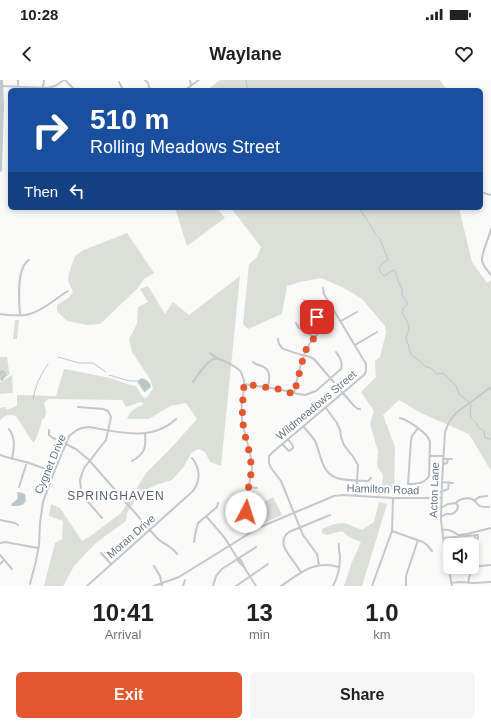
<!DOCTYPE html>
<style>
:root{--surface:#fff;--page:#f6f6f6;--text:#202124;--muted:#757577;--accent:#e4572e}
body{margin:0;font-family:Arial,sans-serif;background:var(--page);color:var(--text);height:100vh;display:flex;flex-direction:column;font-size:15px;white-space:nowrap}
*{box-sizing:border-box;margin:0}
p{font-size:13px;color:var(--muted)}
.icon{flex:none;width:22px;height:22px;fill:none;stroke:currentColor;stroke-width:2;stroke-linecap:round;stroke-linejoin:round}
.map{position:relative;height:506px;overflow:hidden}
.details{display:flex;flex-direction:column;background:var(--surface);flex:1}
.details>*{flex:none}
.banner{position:absolute;left:8px;top:8px;width:475px;height:122px;border-radius:6px;box-shadow:0 2px 6px #0003;background:#1a4fa0;color:#fff;overflow:hidden}
.tools{position:absolute;left:443px;top:458px;display:grid;gap:8px}
.tools a{display:grid;place-items:center;width:36px;height:36px;border-radius:6px;background:var(--surface);box-shadow:0 2px 6px #0003;font-size:20px}
.pin{position:absolute;display:grid;place-items:center;width:34px;height:34px;color:#fff;margin:-17px;border-radius:8px;box-shadow:0 2px 6px #0006}
.me{position:absolute;width:44px;margin:-22px;rotate:5deg;stroke-linejoin:round;filter:drop-shadow(0 0 3px #0008)}
.turn{display:flex;align-items:center;gap:14px;height:84px;padding:0 16px;font-size:18px}
.turn .icon{width:52px;height:52px;stroke-width:2.5}
.turn b{display:block;font-size:28px;line-height:34px}
.then{display:flex;align-items:center;height:38px;padding:0 16px;background:#0003;gap:8px;font-size:15px}
.eta{display:flex;justify-content:space-evenly;align-items:center;height:68px;text-align:center}
.eta b{font-size:24px;font-weight:700;line-height:28px}
.action{display:flex;gap:8px;margin-top:auto;padding:8px 16px}
.action a{flex:1;height:46px;border-radius:6px;background:var(--accent);color:#fff;font-size:16px;font-weight:700;line-height:46px;text-align:center}
.action a+a{background:var(--page);color:var(--text)}
.status{display:flex;justify-content:space-between;align-items:center;height:28px;padding:0 20px;background:var(--surface);direction:ltr}
.status svg{height:11px;fill:currentColor}
header{display:flex;justify-content:space-between;align-items:center;height:52px;padding:0 16px;background:var(--surface);font-size:18px;font-weight:700}
.map>svg:first-child{display:block}
</style>
<div class="status"><b>10:28</b><svg viewBox="0 0 49 12"><path d="M0 12V9h3v3zM5 12V6h3v6zM10 12V3h3v9zM15 12V0h3v12zM26 1h20v11H26zM47 4h2v5h-2z"/></svg></div>
<header><svg class="icon" aria-label="back" viewBox="0 0 24 24"><path d="M15 5l-7 7 7 7"/></svg>Waylane<svg class="icon" aria-label="heart" viewBox="0 0 24 24"><path d="M12 20l-8-8c-3-5 5-10 8-4 3-6 11-1 8 4z"/></svg></header>
<div class="map">
<svg width="491" height="506" viewBox="0 0 491 506">
<rect width="100%" height="100%" fill="#fafaf8"/>
<path fill="#dadfd7" d="M220,0H440L447,10H207Z
M175,128H217L225,138L187,166Z
M231,128H459L472,182L487,203L491,200V391L469,354L423,334L399,320L383,335L395,367L394,410L382,407L383,395L377,386L378,371L370,344L374,331L361,312L376,297L375,281L380,277L386,253L385,246L362,219L344,208L321,198L300,202L287,206L282,234L248,249L243,244L249,184L257,177L261,167Z
M127,153L154,193L144,199L137,209L100,244L87,245L67,241L57,231V225L68,218L73,212L68,201L69,193L72,184L75,176L84,170Z
M240,196L221,386L210,382L205,372L198,369L191,373L183,388L172,400L156,405L141,412L127,433L126,441L97,462L90,469L74,486L63,506H44L55,463L62,459L63,441L49,436L51,424L60,428L82,461L92,455L121,433L147,392L172,367L197,339L186,323L170,326L149,339H127C130,331 135,328 143,325V323L140,322L126,327L122,320L48,319L44,323L46,331L45,337L42,340L39,351L34,363L31,360L16,336C9,334 4,335 0,341V328L6,327V329C10,330 14,327 17,325V315L56,316L64,289L80,292L110,298L127,304L136,306L143,317L146,318L153,309L150,299L132,272L129,259L137,244L138,227L148,222L140,209L148,206L165,234L173,222L189,235Z
M15,240H19L17,259H13Z
M0,277H7L9,291L10,294L0,301Z
M12,295L13,313L0,314V303Z
M273,417L282,435L257,446L248,432Z
M379,422L387,424L362,506H344L352,482L361,462L349,457L342,451L327,455L322,453V449L334,444L345,443L362,450L374,442Z"/>
<path fill="#bbc7cb" d="M142,298C147,300 150,302 151,307L145,312H144L137,301Z
M17,412H19L25,414C28,426 21,426 12,426L11,424C17,419 19,420 17,412Z"/>
<g fill="none" stroke-linecap="round" stroke-linejoin="round">
<path stroke="#bbc7cb" stroke-width="1" d="M246,0L247,7L249,10
M359,128L372,147L375,154L380,159L387,177L388,180C380,184 376,189 384,196L393,190L395,191L399,203L402,209V215L407,222V225C396,232 409,239 409,249C408,252 406,256 406,259L409,266V269L411,274L414,277L420,281L426,287L431,288L437,294L443,293L456,306L459,314L469,322L471,326L470,331L471,338L476,343L479,348L484,351L485,358L491,359
M58,277L79,283H93L106,292
M109,295L130,301H137
M33,319C36,304 40,296 48,284"/>
<path stroke="#c3c8cc" stroke-width="2" d="M18,0V7
M65,0L75,10
M145,0L148,3L150,10
M190,0L191,5
M119,2L123,10
M2,6L47,8L55,6L64,0
M43,8L44,0
M185,10L199,0
M481,112L491,115
M491,149C489,158 481,173 482,181C483,186 488,191 491,195
M0,234C9,235 17,236 26,235C41,232 55,219 68,211
M20,235C19,222 16,187 29,180
M341,241L357,232
M296,243L299,248L314,257
M278,259C278,262 279,265 282,268C286,271 304,275 310,277L314,279L354,326L358,329H360
M355,265L377,252
M210,273L218,279
M253,282C256,285 258,285 262,286C272,290 269,300 268,307
M3,291L4,292L5,295L2,300L1,292Z
M193,302C197,296 207,281 214,279C220,277 237,287 241,292C242,295 243,297 244,300C245,307 243,315 242,322C241,328 242,334 242,340C244,356 252,372 252,388C251,400 244,420 246,430C247,437 253,443 257,449
M244,304L278,309L298,314L305,315L316,311L341,289C343,282 340,278 336,272
M294,313C298,297 301,277 310,263C314,258 320,253 320,247C320,239 310,224 304,220
M78,327L103,329L108,331L111,337L106,360L84,388L80,400L81,410L83,416L102,438
M326,328L337,343L340,350L341,357L344,365L354,378L358,385L356,416
M400,338C408,340 428,353 430,362L429,396C424,404 417,404 408,404L411,360L412,356L418,348
M303,346C307,351 312,356 315,361C321,374 321,393 337,398C346,401 358,400 368,401L371,398
M9,349C16,359 14,368 12,379
M49,350V355L53,358L76,369L89,380L157,458C163,464 173,467 177,474
M282,364L289,371L293,368V366L288,359
M0,375L6,377L29,383L54,392
M430,376H443
M443,379H452
M132,381C146,373 146,367 145,353
M443,384L447,383L448,379
M442,402L453,403
M19,407L27,382
M249,407L257,408
M441,412L448,409L449,403
M474,421L479,417L487,416
M456,423C459,419 467,417 472,419C479,422 475,428 489,427
M206,436L224,457L238,479V481L244,487
M441,437L446,434H451L454,433L457,430L458,426L456,423L448,424L441,428
M0,440L15,443L18,445
M235,440L246,432
M442,450C448,449 453,451 458,455L467,454L491,448
M392,451L423,462L427,465L432,471
M443,458L478,455V458L477,460L475,459V455
M194,462L195,455L198,443L217,427L218,423
M0,463L5,462L38,468
M101,473L111,484
M0,475L12,489
M238,479L241,480L244,487L256,506
M0,484L4,480
M319,485L317,474L303,455L281,401L271,388L269,383V376L274,371L364,295L366,291V284L324,214L323,208
M154,486L160,496L162,506
M463,489L471,491
M301,493C296,481 273,464 289,452L330,435
M451,503L459,502L474,503L491,502
M468,503C471,485 475,486 491,485
M30,504L36,481L39,465L40,443L43,422L54,392L69,356L77,350L82,348L89,347C118,352 152,362 176,339
M87,506L193,411C201,400 200,388 192,378
M154,506L179,497L258,448L334,416L343,415L393,418H441
M183,506L185,500
M213,506L216,496L222,489L256,467
M236,506L268,484
M281,506C301,493 313,480 339,487
M333,506C338,497 340,487 340,477C340,473 338,468 339,464
M372,506L392,451L393,418
M406,506V496L418,460
M452,506L444,465L441,440L442,402L445,352L449,342L456,333L491,307"/>
<path stroke="#c3c9ce" stroke-width="4" d="M0,90L2,25L1,0"/>
</g>
<g fill="none" stroke-linecap="round" stroke-linejoin="round">
<path stroke="#e4572e" stroke-width="7" stroke-dasharray="0 12.6" d="M246,432C244,417 252,402 251,386C251,374 246,362 244,350C241,334 243,320 244,304L278,309L294,314L305,271L319,251L320,247L319,242L317,237"/>
</g>
<g text-anchor="middle" stroke-width="4" stroke-linejoin="round" paint-order="stroke">
<g font-size="11" fill="#657683" stroke="#fff">
<text transform="translate(316 325) rotate(-40)" y="4">Wildmeadows Street</text>
<text transform="translate(50 384) rotate(-67)" y="4">Cygnet Drive</text>
<text transform="translate(383 409) rotate(2)" y="4">Hamilton Road</text>
<text transform="translate(434 410) rotate(-88)" y="4">Acton Lane</text>
<text transform="translate(131 456) rotate(-41)" y="4">Moran Drive</text>
</g>
<g font-size="12" letter-spacing="1" fill="#57646e" stroke="#fff">
<text x="116" y="420">SPRINGHAVEN</text>
</g>
</g>
</svg>
<div class="tools">
<a><svg class="icon" aria-label="sound" viewBox="0 0 24 24"><path d="M4 9h4l5-4v14l-5-4H4zM17 9q2 3 0 6"/></svg></a>
</div>
<div class="pin" style="left:317px;top:237px;background:#d93025"><svg class="icon" aria-label="arrive" viewBox="0 0 24 24"><path d="M6 21V4h12l-3 4 3 4H6"/></svg></div>
<svg class="me" style="left:246px;top:432px" viewBox="-20 -20 40 40"><circle r="19" fill="#fff"/><path d="M0-13L10 11 0 6-10 11z" fill="#e4572e"/></svg>
<div class="banner">
<div class="turn"><svg class="icon" aria-label="right" viewBox="0 0 24 24"><path d="M7 20v-9h11M14 6l5 5-5 5"/></svg><div><b>510 m</b>Rolling Meadows Street</div></div>
<div class="then">Then<svg class="icon" aria-label="left" viewBox="0 0 24 24"><path d="M17 20v-9H6M10 6l-5 5 5 5"/></svg></div>
</div>
</div>
<section class="details">
<div class="eta">
<div><b>10:41</b><p>Arrival</p></div>
<div><b>13</b><p>min</p></div>
<div><b>1.0</b><p>km</p></div>
</div>
<div class="action"><a>Exit</a><a>Share</a></div>
</section>
